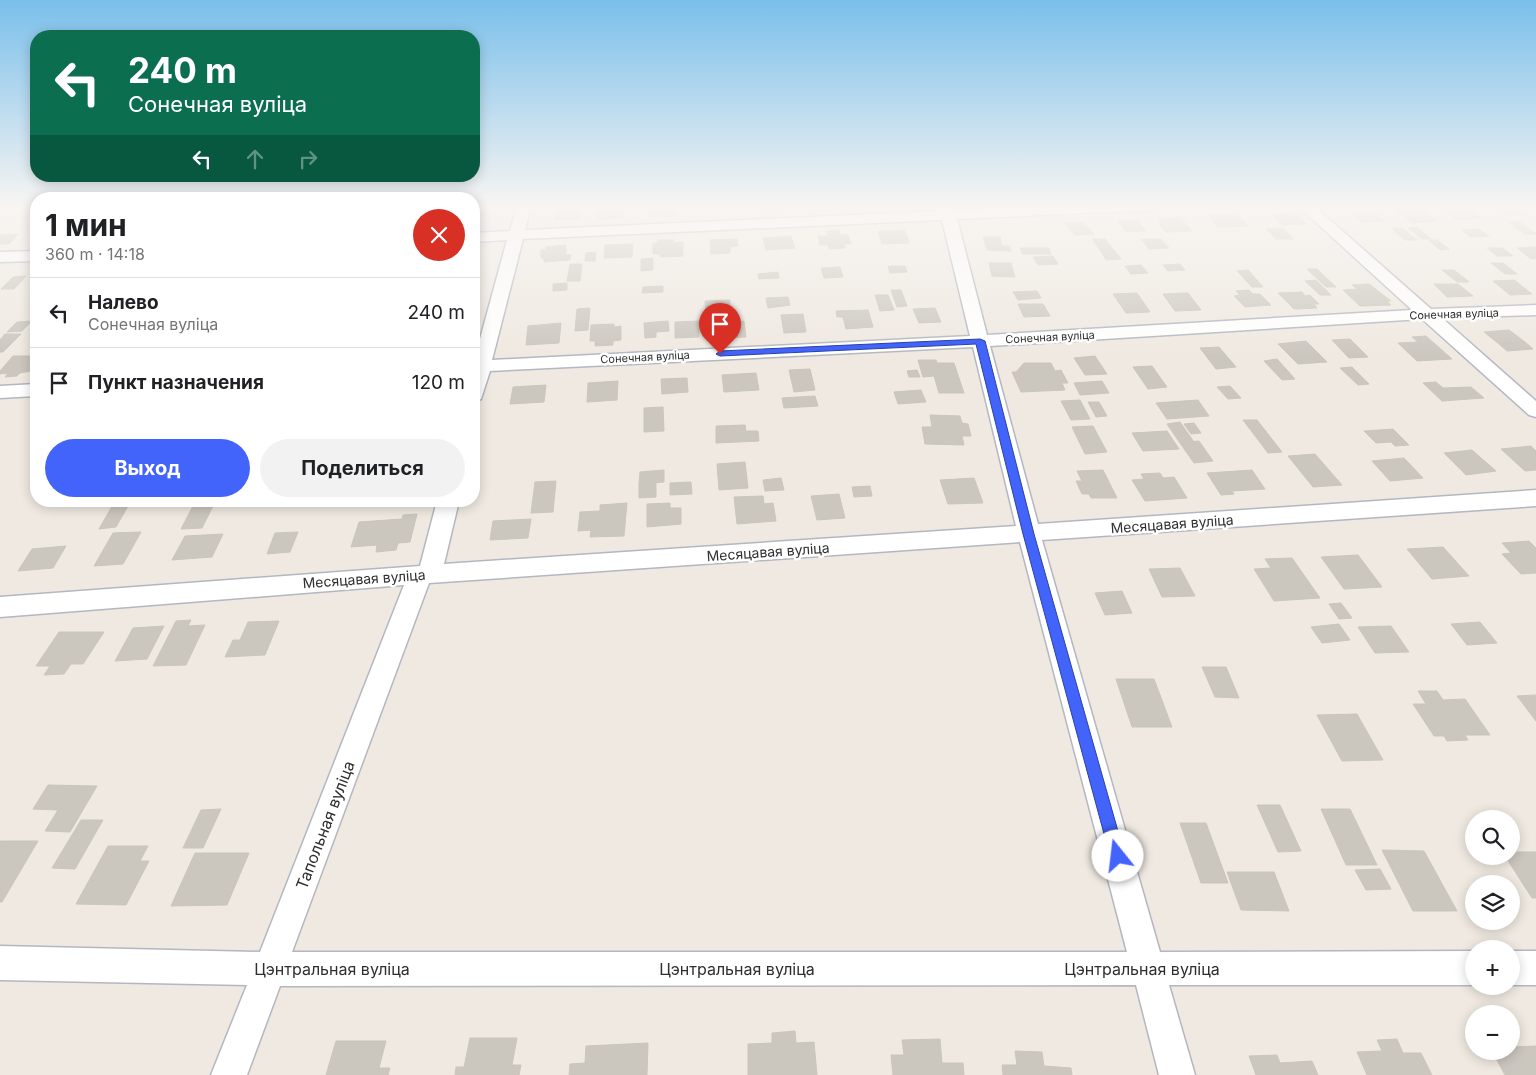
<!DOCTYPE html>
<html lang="ru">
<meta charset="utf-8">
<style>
:root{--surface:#fff;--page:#f2f2f2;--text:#202124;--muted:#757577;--line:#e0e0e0;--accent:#4264fb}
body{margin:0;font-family:Inter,sans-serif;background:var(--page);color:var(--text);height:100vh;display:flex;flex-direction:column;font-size:19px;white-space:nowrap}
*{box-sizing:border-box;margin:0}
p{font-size:16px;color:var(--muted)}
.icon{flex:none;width:28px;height:28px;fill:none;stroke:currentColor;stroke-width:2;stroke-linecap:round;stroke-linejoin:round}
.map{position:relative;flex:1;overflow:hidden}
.sheet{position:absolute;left:30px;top:192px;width:450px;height:315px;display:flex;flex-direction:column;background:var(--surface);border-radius:20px;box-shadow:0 2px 12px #0003}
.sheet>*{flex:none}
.guide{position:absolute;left:30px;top:30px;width:450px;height:152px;border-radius:20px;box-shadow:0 2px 12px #0003;background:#0b6e4f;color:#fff;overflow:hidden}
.fabs{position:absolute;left:1465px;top:810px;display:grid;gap:10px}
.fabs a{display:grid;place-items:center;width:55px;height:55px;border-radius:50%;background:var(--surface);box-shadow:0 2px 12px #0003;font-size:25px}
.pin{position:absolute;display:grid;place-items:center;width:42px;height:42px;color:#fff;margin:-51px -21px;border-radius:50% 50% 50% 0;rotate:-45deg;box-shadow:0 0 5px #0007}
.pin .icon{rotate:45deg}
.me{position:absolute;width:55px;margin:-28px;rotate:344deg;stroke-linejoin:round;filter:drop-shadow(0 0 4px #0008)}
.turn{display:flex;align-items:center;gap:18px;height:105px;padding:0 15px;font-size:22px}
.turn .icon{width:65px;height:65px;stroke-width:2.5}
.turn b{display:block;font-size:35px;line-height:42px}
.lanes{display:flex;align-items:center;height:48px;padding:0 15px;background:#0003;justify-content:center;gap:25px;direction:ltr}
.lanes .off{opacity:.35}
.round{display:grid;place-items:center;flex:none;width:52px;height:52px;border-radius:26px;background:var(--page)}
.overview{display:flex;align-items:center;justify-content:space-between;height:85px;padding:0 15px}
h1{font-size:30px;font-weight:700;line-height:38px}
.cta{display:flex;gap:10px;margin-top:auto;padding:10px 15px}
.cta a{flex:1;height:58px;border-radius:30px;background:var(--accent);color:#fff;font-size:20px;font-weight:700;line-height:58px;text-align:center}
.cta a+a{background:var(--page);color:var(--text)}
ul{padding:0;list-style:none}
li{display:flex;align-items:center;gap:15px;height:70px;padding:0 15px;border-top:1px solid var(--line)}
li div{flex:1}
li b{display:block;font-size:19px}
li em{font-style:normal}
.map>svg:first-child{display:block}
</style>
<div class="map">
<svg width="1536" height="1075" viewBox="0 0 1536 1075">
<rect width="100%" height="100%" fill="#efe9e1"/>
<path fill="#cbc7bf" stroke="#cbc5ba" d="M673,206V216L649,217V207Z
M757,206H782L783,209L759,211Z
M1493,206H1515L1528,214L1506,215Z
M1468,207L1482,218L1456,219L1442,208Z
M624,208V217L597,219V209Z
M581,209L580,219L554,220L555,211Z
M1421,209L1438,221L1412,223L1396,210Z
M1373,212L1385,221L1362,222L1351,213Z
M1295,213L1306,224L1282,225L1272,214Z
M1207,215L1239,216L1248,226L1218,227Z
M1180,218L1192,231L1166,232L1159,224H1163L1158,219Z
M1137,220L1146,231L1126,232L1118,221Z
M1083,222L1094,234L1075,235L1065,223Z
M1508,222H1520L1536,234H1525Z
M1417,227L1431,239H1422L1408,228Z
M1283,228L1293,239H1276L1266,229Z
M1391,228H1402L1417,240H1405Z
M1479,229L1489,236L1471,237L1461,230Z
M839,230L840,235H848L851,244H844L845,248L829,249L828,245H820L818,236H828L827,231Z
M905,230L909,243L882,244L878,231Z
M18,234L9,244H0V235Z
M791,236L795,248L766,250L763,238Z
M983,237H1000L1002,246H1009L1011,251L987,250Z
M737,239L738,246L730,247V253L711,254L710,240Z
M1092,239H1105L1114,250H1100Z
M1141,239H1161L1169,248L1149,249Z
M658,240H674L673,243L683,242V256L660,257V254H653V243H658Z
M1429,240H1437L1449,249L1440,250Z
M633,244L632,257L604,258L605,245Z
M566,245V255H571L570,260L544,262V258H541V250H546V247Z
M1536,247V258L1531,259L1517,248Z
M1020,248H1049L1051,254H1022Z
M1487,248H1503L1513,256H1497Z
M1100,250H1114L1121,259L1106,260Z
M596,252L595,261H585L586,253Z
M1053,256L1058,264L1038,265L1033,257Z
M653,258V270L641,271V259Z
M989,263H1011L1015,277L992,276Z
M1491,263H1503L1517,274H1505Z
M570,264H582L580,281H567Z
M1180,264L1185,270L1168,271L1163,265Z
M1141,265L1148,273L1131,274L1125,266Z
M888,266H905L907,272L890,273Z
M840,267L843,277L824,278L821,268Z
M1307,269H1317L1336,287H1326Z
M1248,270L1263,287H1252L1237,271Z
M1442,270H1454L1469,282H1457Z
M778,272L779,278L759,279L758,274Z
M26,276L14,289H1L13,277Z
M1316,280L1331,295H1320L1305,281Z
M1514,280L1532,294L1510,295L1493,281Z
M567,283V290L553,291V284Z
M1369,284L1391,301H1387L1391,305L1360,306L1343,290L1357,289L1352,285Z
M1434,284H1458L1473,296L1447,297Z
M663,286V292L642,293L643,287Z
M891,290H901L907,306L897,307Z
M1249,290L1253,294H1260L1271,305L1245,307L1234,296L1240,295L1236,291Z
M1037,291L1041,298L1018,300L1013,292Z
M1302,292L1305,296L1310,295L1319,304H1314L1317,308L1294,309L1278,293Z
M1137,293L1150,312L1126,313L1113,294Z
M1188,293L1201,310L1175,311L1163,294Z
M875,295H888L894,310L880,311Z
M788,297L790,305L768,308L766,298Z
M730,300V309L719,310L720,316L706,317L705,301Z
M1018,304H1043L1050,316L1024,317Z
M590,308L588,330L575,331L577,309Z
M935,308L941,322L919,323L913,309Z
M868,310L873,327L846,329L843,317H837L836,311Z
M803,314L806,332L784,333L781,315Z
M739,318V322L744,321L746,337L720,338L718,319Z
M32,321L22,331L7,332L17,322Z
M668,321L669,331L656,332V337L645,338L644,323Z
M699,321V337L675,338V322Z
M561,323L559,343L526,345L528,326Z
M614,324V327L621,326V340L613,341V345L595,346V341H590L591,325Z
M1509,330L1525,342L1499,344L1484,332Z
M5,334H21L3,352H0V340Z
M1426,336L1452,359L1417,361L1398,343L1418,342L1412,337Z
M1350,339L1368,357L1349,358L1332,340Z
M1306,341L1327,362L1298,364L1278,344Z
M1525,342L1533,349L1507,351L1499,344Z
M1219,347L1236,367L1216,369L1200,348Z
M13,356H36V370L20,373L17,376L5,377L8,373L0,374V371Z
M1095,356L1107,374L1085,375L1074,358Z
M1277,359L1295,379L1282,380L1264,361Z
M918,360H936L937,363H954L964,393H939L934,376L923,377Z
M1024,363H1051L1055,371L1061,370L1068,383H1062L1065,390L1021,392L1012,372H1016Z
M1152,366L1167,387L1148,389L1133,367Z
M1352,367L1369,384L1358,385L1340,368Z
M810,369L815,390L794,392L789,370Z
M917,370L920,377H909L907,371Z
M756,373L759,390L724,392L722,375Z
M687,378L688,392L662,394L661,379Z
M618,381L617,400L587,402L588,383Z
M1102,381L1109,393L1080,395L1074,383Z
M1436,382L1443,388L1471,387L1484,398L1442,401L1423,383Z
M546,385L544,402L510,404L513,387Z
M1230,386L1241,398L1228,399L1217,387Z
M921,390L926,402L898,404L894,392Z
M815,396L818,406L784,408L782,398Z
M1080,400L1090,419L1071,420L1061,401Z
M1198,400L1209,416L1167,419L1156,403Z
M1088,402H1099L1107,416L1096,417Z
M663,407L664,431L644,432V408Z
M930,415L960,416L962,423L968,424L971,436H962L964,445L925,444L922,427H932Z
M1243,420H1257L1282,452L1268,453Z
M1180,422L1194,442L1180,443L1167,424Z
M1194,423L1201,433L1191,434L1184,424Z
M745,425L746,431H758L759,441L716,443V426Z
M1093,426L1107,452L1085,454L1072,427Z
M1393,429L1409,445L1395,446L1391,442L1376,443L1364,431Z
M1167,431L1179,449L1143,451L1132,433Z
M1199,441L1213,461L1194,463L1180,443Z
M1531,446L1536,451V470L1525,471L1501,449Z
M1472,450L1496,471L1466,475L1444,453Z
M1315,454L1342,485L1313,487L1288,456Z
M1404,458L1423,478L1390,481L1372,461Z
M745,462L748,488L719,490L717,464Z
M664,470V482L639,484L640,472Z
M1103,470L1117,498H1091L1089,494H1082L1076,481H1082L1077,471Z
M1252,470L1265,489L1232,491L1234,494L1221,495L1207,473Z
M1160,473L1163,478L1174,477L1187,498L1145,501L1132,480L1144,479L1141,474Z
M781,478L784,490L765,491L763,480Z
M974,478L983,503L948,504L940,480Z
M556,481L553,512L531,513L535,482Z
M691,482L692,494L670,495V483Z
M656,483V497L639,498V484Z
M870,486L872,496L854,497L852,487Z
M839,494L845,518L817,520L811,496Z
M763,496L764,504L773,503L776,521L737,524L734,497Z
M115,501H131L116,527L99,529Z
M627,503L624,536L590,537L591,530L578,531L580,512L600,511V505Z
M670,503V508H681V524L647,527V504Z
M214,504L202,528L181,529L193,506Z
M417,514L410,542L398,543L396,550L376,552L377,545L351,547L359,522L402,519L403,515Z
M531,519L528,538L490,540L493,521Z
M141,532L123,564L94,566L113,533Z
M298,532L290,552L267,554L275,533Z
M223,534L212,557L172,560L185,536Z
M1529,541L1536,548V573L1521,574L1502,554L1511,553L1502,543Z
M66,546L53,568L18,571L32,549Z
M1443,547L1469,576L1432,579L1407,549Z
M1358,555L1382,587L1344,589L1321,557Z
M1292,558L1320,598L1274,601L1254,569L1271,568L1265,559Z
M1180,568L1195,596L1162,597L1149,569Z
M1122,591L1132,613L1105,615L1095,593Z
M1341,603L1352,618L1339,619L1329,604Z
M191,620L188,626L205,625L186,665L153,666L176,621Z
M279,621L265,655L225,657L233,640H240L248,622Z
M1480,622L1497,643L1467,645L1451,624Z
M1339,624L1350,640L1322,643L1311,627Z
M164,626L147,659L115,661L133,628Z
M1391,626L1409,652L1375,653L1358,627Z
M59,632H104L83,664H71L64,674L44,675L50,666H36Z
M1202,667H1226L1239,698L1215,697Z
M1116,679H1154L1172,727H1132Z
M1418,691H1437L1443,700L1465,699L1490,735H1465L1468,740L1447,741L1444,736H1434L1413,704H1426Z
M1536,695V721L1517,696Z
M1357,714L1383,760L1342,761L1317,715Z
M48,785L97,786L70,832L45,831L58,810L33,809Z
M1257,805H1280L1301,851L1278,852Z
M221,809L203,848H183L201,810Z
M1321,809H1350L1377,865H1346Z
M81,820H103L75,869L52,868Z
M1180,823H1206L1228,883H1201Z
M0,841H38L2,902H0Z
M108,846H148L140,861H149L126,905L76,904Z
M1382,850L1424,851L1457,911H1413Z
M1511,852H1536V898H1532L1505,856H1511Z
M195,853H249L227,905L171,906Z
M1380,869L1391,889L1366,890L1355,870Z
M1227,872H1274L1289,911L1241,910Z
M795,1031L796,1043L814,1042L817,1075H748V1044L772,1043V1033Z
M470,1038H517L512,1065H521L519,1075H455L456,1067H464Z
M940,1039L942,1063H963L964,1075H893L891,1055H904L902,1040Z
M1397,1039L1403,1053H1421L1432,1075H1367L1357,1052L1382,1051L1377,1040Z
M336,1041H386L379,1068H390L388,1075H326Z
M648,1043L647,1075H569L570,1064L585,1063L586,1046Z
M1536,1046V1075H1505L1492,1051H1511V1047Z
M1015,1051L1042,1052L1044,1066L1071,1068L1072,1075H1003L1002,1065H1017Z
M1277,1055L1280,1063L1312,1061L1318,1075H1256L1249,1056Z"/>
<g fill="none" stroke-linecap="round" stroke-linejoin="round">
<defs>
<path id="street" d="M517,206H531L525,230L940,211L939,206H953L954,211L1053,206H1164L1157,210L957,219L987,335L1412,310L1298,206H1314L1431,309L1536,305V315L1442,318L1536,401V417L1529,415L1422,319L990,346L1038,524L1536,490V506L1042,540L1160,952L1474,951V985H1169L1195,1075H1159L1136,985L280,986L247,1075H211L247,985L0,980V946L260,952L404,585L0,617V597L420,566L437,501H459L444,564L1016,526L973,347L490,371L481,399L474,401V361L507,240L474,242V233L510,231ZM942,220L970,336L492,360L523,239ZM1020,542L1127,952H292L429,583Z
M36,251V261L0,262V252Z
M36,384V396L0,398V386Z
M1511,951H1536V985H1511Z"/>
</defs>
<use href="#street" stroke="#b4b7c1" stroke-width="3"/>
<use href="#street" fill="#fff" fill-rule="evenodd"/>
</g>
<linearGradient id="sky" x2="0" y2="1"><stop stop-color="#7abfeb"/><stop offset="0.58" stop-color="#f8f5f2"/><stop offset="1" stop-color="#f8f5f2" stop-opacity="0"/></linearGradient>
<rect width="1536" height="357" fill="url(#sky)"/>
<path fill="#4264fb" stroke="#2b41a3" d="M980,339L985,341L1034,534L1125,856L1123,861L1118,863L1112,861L1110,856L1023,534L976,344L720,356L716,354L720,351Z"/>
<g text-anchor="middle" stroke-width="5" stroke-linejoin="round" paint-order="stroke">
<g font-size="11" fill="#2e2e2e" stroke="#fff">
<text transform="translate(1454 314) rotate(-2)" y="4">Сонечная вуліца</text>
<text transform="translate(1050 337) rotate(-3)" y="4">Сонечная вуліца</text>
<text transform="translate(645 357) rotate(-3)" y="4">Сонечная вуліца</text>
</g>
<g font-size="14" fill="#2e2e2e" stroke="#fff">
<text transform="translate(1172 524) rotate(-4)" y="5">Месяцавая вуліца</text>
<text transform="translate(768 552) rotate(-4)" y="5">Месяцавая вуліца</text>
<text transform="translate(364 579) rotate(-4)" y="5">Месяцавая вуліца</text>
</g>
<g font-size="16" fill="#2e2e2e" stroke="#fff">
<text transform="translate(325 825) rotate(-69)" y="6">Тапольная вуліца</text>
<text x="332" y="975">Цэнтральная вуліца</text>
<text x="737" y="975">Цэнтральная вуліца</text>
<text x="1142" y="975">Цэнтральная вуліца</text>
</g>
</g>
</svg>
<div class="fabs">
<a><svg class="icon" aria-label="search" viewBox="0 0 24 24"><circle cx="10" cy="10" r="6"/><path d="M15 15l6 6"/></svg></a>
<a><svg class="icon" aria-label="layers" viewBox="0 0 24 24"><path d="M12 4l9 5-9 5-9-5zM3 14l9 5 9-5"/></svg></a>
<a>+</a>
<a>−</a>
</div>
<div class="pin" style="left:720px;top:354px;background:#d93025"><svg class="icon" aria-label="arrive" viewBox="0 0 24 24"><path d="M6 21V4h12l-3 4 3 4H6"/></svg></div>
<svg class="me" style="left:1118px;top:856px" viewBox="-20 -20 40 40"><circle r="19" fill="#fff"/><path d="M0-13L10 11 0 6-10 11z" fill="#4264fb"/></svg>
<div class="guide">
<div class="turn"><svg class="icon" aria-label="left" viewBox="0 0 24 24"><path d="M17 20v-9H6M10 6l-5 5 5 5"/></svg><div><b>240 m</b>Сонечная вуліца</div></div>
<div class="lanes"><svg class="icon" aria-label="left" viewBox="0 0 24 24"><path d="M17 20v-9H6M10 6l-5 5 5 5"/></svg><svg class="icon off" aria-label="ahead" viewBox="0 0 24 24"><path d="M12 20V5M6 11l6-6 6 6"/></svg><svg class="icon off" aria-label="right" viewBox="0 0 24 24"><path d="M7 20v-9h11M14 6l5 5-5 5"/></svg></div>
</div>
<section class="sheet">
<div class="overview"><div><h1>1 мин</h1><p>360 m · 14:18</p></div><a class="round" style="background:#d93025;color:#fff"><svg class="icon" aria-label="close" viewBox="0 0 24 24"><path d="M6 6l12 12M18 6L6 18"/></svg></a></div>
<ul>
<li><svg class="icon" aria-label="left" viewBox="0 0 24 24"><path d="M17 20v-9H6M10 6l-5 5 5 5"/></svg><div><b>Налево</b><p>Сонечная вуліца</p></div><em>240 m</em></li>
<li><svg class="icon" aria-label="arrive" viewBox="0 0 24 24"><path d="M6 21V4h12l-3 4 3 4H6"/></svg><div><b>Пункт назначения</b></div><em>120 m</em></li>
</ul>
<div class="cta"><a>Выход</a><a>Поделиться</a></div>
</section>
</div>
